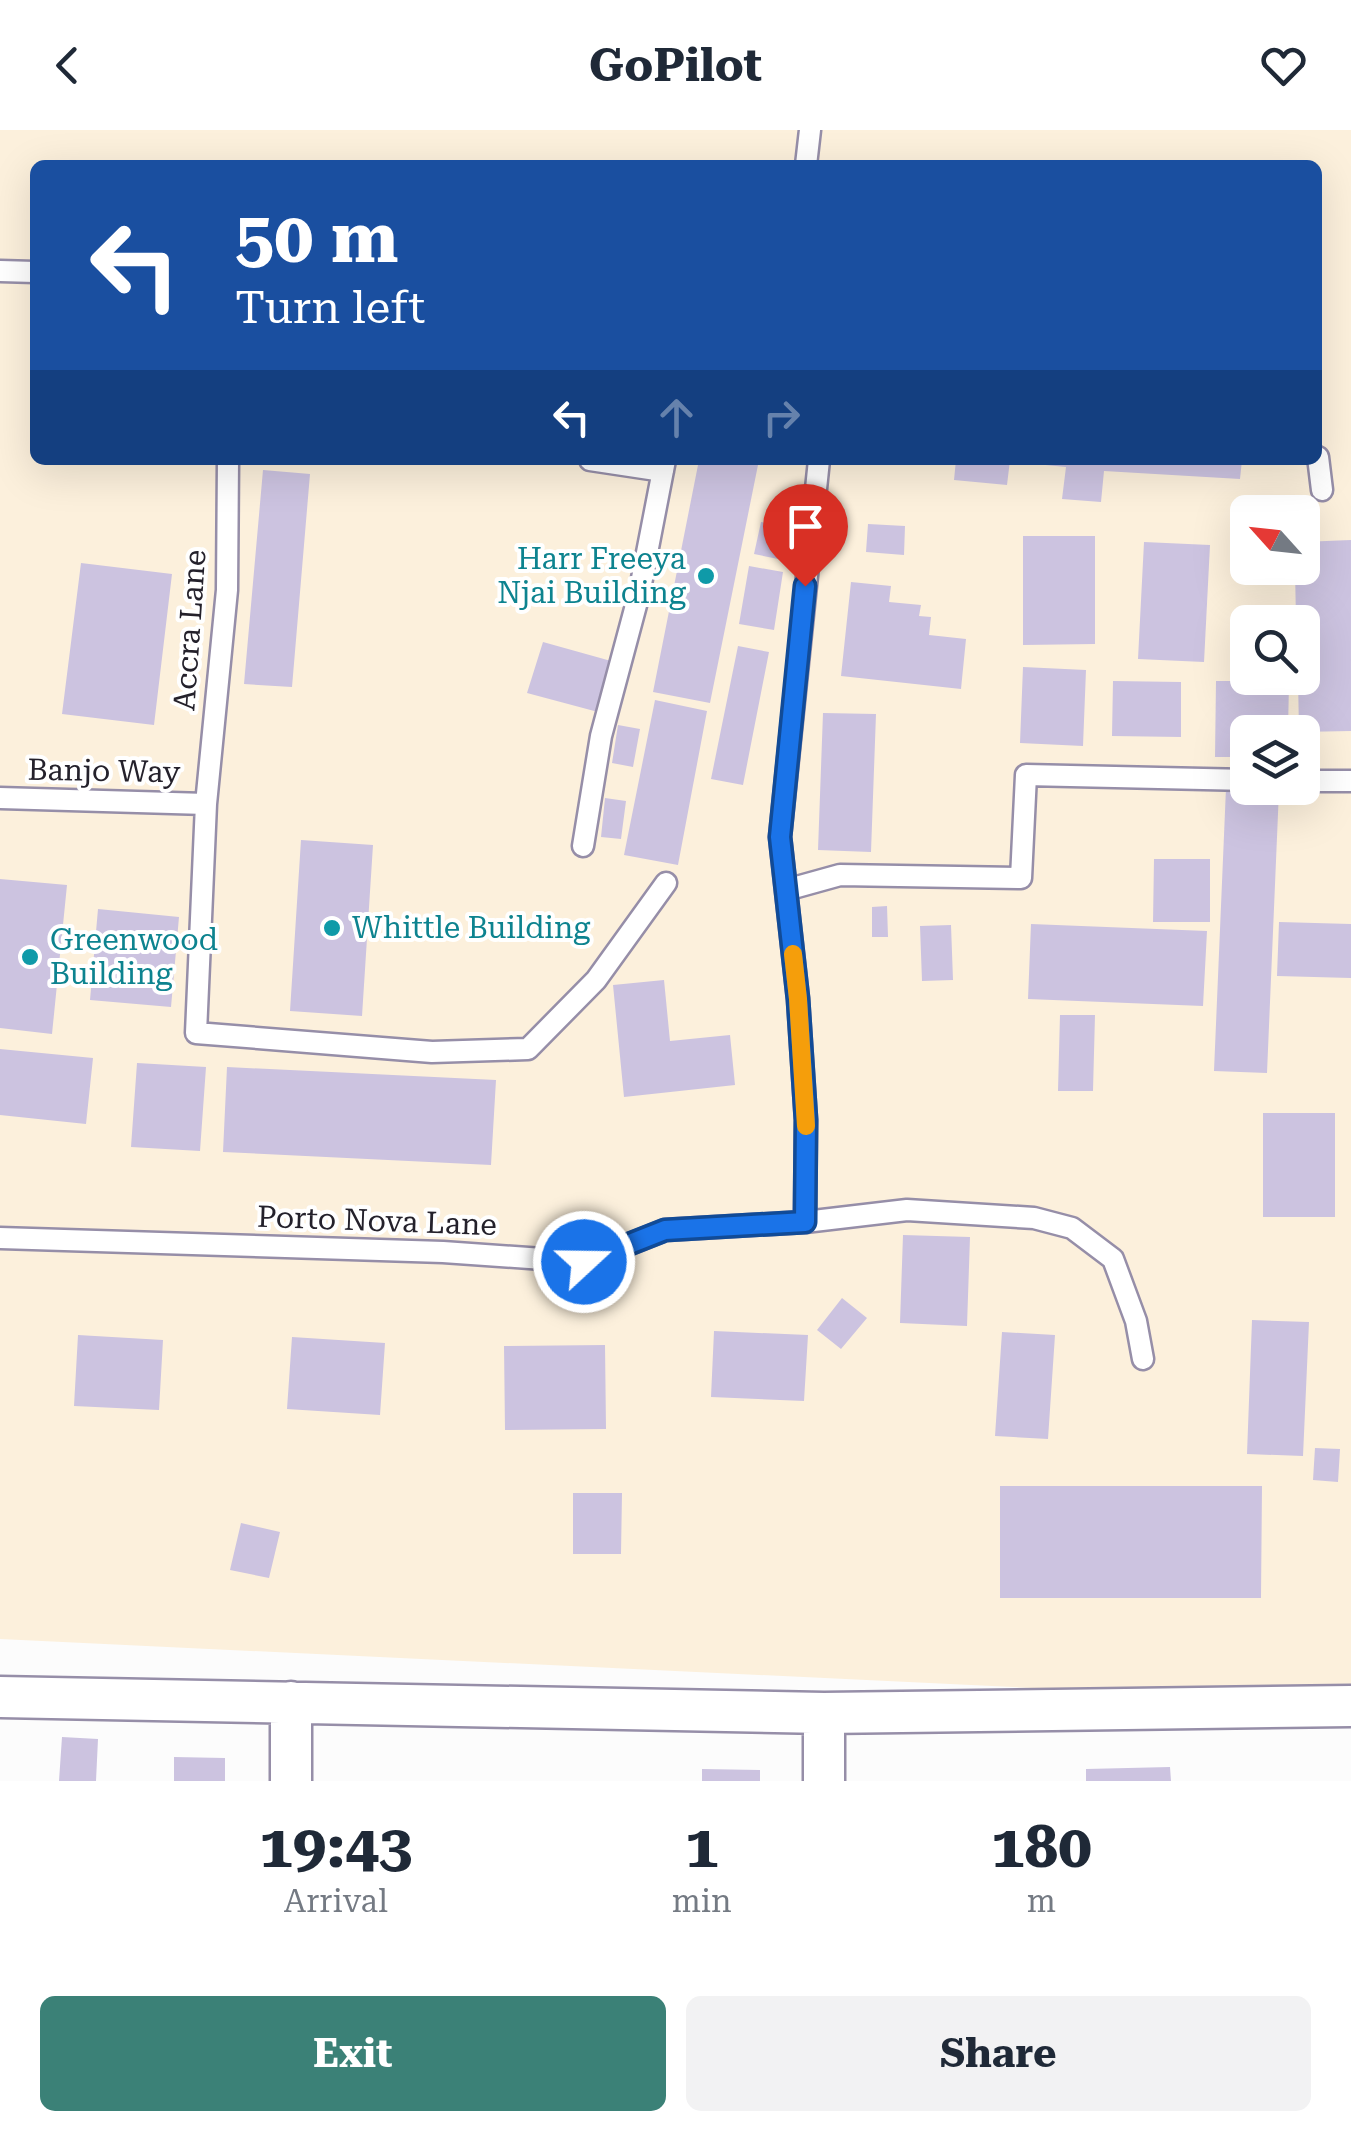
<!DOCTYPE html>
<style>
:root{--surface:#fff;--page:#f2f2f3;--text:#1f2937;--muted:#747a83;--accent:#3b8177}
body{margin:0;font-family:"Roboto Serif",serif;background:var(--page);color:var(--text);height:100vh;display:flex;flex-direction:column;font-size:38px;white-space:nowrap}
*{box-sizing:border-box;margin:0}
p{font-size:32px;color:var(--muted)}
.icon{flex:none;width:55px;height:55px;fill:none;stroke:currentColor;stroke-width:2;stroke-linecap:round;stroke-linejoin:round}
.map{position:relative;height:1651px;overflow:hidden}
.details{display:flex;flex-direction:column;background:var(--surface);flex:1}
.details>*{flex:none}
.banner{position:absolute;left:30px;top:30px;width:1292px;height:305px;border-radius:15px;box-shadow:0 10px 40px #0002;background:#1a4fa0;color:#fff;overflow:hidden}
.needle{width:65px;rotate:297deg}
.fabs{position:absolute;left:1230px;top:365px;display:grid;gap:20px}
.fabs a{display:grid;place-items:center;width:90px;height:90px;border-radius:15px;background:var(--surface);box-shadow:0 10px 40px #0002;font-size:50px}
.pin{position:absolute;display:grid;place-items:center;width:85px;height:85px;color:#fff;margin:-102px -42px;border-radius:50% 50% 50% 0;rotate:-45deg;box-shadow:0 0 10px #0007}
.pin .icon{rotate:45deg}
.me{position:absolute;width:110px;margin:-55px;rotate:69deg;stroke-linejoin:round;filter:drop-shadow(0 0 8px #0008)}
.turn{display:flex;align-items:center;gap:35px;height:210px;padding:0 40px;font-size:45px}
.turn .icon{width:130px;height:130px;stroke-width:2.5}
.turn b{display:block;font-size:70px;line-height:85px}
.lanes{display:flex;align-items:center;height:95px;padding:0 40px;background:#0003;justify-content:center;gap:50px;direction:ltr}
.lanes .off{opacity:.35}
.eta{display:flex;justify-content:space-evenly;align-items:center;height:170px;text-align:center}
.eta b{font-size:60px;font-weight:700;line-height:70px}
.action{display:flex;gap:20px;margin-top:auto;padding:20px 40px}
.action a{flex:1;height:115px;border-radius:15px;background:var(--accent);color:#fff;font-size:40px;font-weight:700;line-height:115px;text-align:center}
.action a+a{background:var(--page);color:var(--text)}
header{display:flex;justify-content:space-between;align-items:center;height:130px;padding:0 40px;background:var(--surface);font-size:45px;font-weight:700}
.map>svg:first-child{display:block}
</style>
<header><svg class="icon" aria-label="back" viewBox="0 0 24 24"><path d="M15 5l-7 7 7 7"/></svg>GoPilot<svg class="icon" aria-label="heart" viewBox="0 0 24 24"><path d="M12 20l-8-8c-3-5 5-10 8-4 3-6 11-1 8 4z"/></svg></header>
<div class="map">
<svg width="1351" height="1651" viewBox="0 0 1351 1651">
<rect width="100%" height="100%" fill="#fcfcfc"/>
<path fill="#fcf0dc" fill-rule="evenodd" d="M0,0H1351V1573L0,1509ZM35,35H1318V330H35ZM1248,382H1302V438H1248ZM1248,492H1302V548H1248ZM1248,602H1302V658H1248Z"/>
<path fill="#ccc3e0" d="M699,330H759L710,573L653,562Z
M956,330H1010L1007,355L954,350Z
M1025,330H1242L1240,349L1104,341L1101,372L1062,369L1066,337L1025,333Z
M263,340L310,344L292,557L244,554Z
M761,392L790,398L783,430L754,424Z
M868,394L905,396L904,425L866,422Z
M1023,406H1095V514L1023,515Z
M1351,410V601L1299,602L1298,548H1302V492H1296L1295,438H1302V412Z
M1144,412L1210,415L1204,532L1138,529Z
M81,433L172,444L154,595L62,584Z
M749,436L783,442L774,500L739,494Z
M851,452L891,456L889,472L921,475L919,486L931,487L929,505L966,509L961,559L841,546Z
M543,512L611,531L598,582L527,563Z
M738,516L769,522L743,655L711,649Z
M1023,537L1086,540L1083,616L1020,613Z
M1113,551L1181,552V607L1112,606Z
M1216,551H1289L1288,602H1248V627H1215Z
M655,570L707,581L678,735L624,725Z
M823,583L876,584L871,722L818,720Z
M618,595L640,599L633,637L612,633Z
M1226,658L1279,660L1267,943L1214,941Z
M605,668L626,671L621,709L601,707Z
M301,710L373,715L362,886L290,881Z
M1154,729H1210V792H1153Z
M0,749L67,755L52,904L0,898Z
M887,776L888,807H872V777Z
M98,779L179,787L171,877L90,870Z
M1279,792L1351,794V848L1277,846Z
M1031,794L1207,801L1203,876L1028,869Z
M951,795L953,850L922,851L920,796Z
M664,850L670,911L730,905L735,955L624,967L613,855Z
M1060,885H1095L1093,961H1058Z
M0,919L93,928L86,994L0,985Z
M137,933L206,937L200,1021L131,1017Z
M227,937L496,950L491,1035L223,1022Z
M1263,983H1335V1087H1263Z
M903,1105L970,1107L967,1196L900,1193Z
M842,1168L867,1188L841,1219L817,1200Z
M1252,1190L1309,1192L1303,1326L1247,1324Z
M714,1201L808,1205L804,1271L711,1267Z
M1002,1202L1055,1205L1048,1309L995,1306Z
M78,1205L163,1210L159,1280L74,1276Z
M292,1207L385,1213L380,1285L287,1279Z
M605,1215L606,1299L505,1300L504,1216Z
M1315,1318L1340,1319L1338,1352L1313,1350Z
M1000,1356H1262L1261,1468H1000Z
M573,1363H622L621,1424H573Z
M241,1393L280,1402L269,1448L230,1440Z
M62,1607L98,1609L96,1651H59Z
M174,1627L225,1628V1651H174Z
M1170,1637L1171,1651H1086V1639Z
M702,1639L760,1640V1651H702Z"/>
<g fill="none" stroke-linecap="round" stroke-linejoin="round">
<defs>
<path id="service" d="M806,35L810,0
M0,141L35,142
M1318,327L1322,360
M228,330L227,460L206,674L196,903L432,922L528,919L596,850L666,753
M590,330L663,341
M1302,651H1351
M0,668L206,674
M583,716L601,606L639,464L665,330
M786,760L840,745L1021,748L1026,645L1248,650
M805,1092L806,990L798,869L780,707L819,330
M0,1108L443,1122L585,1132L665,1100L805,1092L907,1080L1034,1088L1072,1098L1113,1129L1136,1191L1143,1229"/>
<path id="minor" d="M0,1567L824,1583L1351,1576
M291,1572V1651
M824,1583V1651"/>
</defs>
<use href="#service" stroke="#968ea8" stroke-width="25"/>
<use href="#minor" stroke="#968ea8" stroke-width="45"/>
<use href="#service" stroke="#fff" stroke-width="20"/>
<use href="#minor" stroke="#fff" stroke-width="40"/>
</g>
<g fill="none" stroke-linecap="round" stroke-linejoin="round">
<defs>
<path id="route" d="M584,1132L665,1100L805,1092L806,990L798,869L780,707L805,456"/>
</defs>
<use href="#route" stroke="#114b97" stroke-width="25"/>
<use href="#route" stroke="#1a73e8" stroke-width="18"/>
<path stroke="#f59e0b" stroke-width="18" d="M793,824L798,869L806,996"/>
</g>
<g fill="#0f9aa8" stroke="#fff" stroke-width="4">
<circle cx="706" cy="446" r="10"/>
<circle cx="332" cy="798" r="10"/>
<circle cx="30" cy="827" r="10"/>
</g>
<g text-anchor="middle" stroke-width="8" stroke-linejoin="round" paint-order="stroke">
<g font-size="30" fill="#0d838f" stroke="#fff" text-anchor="start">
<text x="686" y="439" text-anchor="end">Harr Freeya<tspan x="686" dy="34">Njai Building</tspan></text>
<text x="352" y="808">Whittle Building</text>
<text x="50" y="820">Greenwood<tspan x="50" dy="34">Building</tspan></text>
</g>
<g font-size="30" fill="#24212b" stroke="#fff">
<text transform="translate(190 500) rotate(-86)" y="10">Accra Lane</text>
<text transform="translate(104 641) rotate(1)" y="10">Banjo Way</text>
<text transform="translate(377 1091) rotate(2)" y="10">Porto Nova Lane</text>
</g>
</g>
</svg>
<div class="fabs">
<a><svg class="needle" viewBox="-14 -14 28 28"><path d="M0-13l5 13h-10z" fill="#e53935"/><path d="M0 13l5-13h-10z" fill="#747a83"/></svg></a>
<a><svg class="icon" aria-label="search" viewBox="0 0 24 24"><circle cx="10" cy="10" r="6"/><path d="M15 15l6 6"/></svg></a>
<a><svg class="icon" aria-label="layers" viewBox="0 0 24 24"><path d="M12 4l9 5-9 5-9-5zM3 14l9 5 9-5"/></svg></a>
</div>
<div class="pin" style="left:805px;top:456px;background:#d93025"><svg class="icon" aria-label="arrive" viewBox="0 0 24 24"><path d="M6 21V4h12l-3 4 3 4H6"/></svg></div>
<svg class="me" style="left:584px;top:1132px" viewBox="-20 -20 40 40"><circle r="17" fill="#1a73e8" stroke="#fff" stroke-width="3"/><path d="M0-11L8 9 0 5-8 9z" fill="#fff"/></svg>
<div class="banner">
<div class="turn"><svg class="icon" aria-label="left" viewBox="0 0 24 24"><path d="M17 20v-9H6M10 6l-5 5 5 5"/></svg><div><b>50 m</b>Turn left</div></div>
<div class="lanes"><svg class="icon" aria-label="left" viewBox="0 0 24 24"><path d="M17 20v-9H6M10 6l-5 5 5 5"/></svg><svg class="icon off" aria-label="ahead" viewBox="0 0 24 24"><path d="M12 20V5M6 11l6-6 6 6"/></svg><svg class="icon off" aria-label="right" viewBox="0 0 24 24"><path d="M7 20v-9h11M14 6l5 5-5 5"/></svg></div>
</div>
</div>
<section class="details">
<div class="eta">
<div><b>19:43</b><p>Arrival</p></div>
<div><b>1</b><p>min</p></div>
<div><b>180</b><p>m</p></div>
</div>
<div class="action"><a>Exit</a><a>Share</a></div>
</section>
